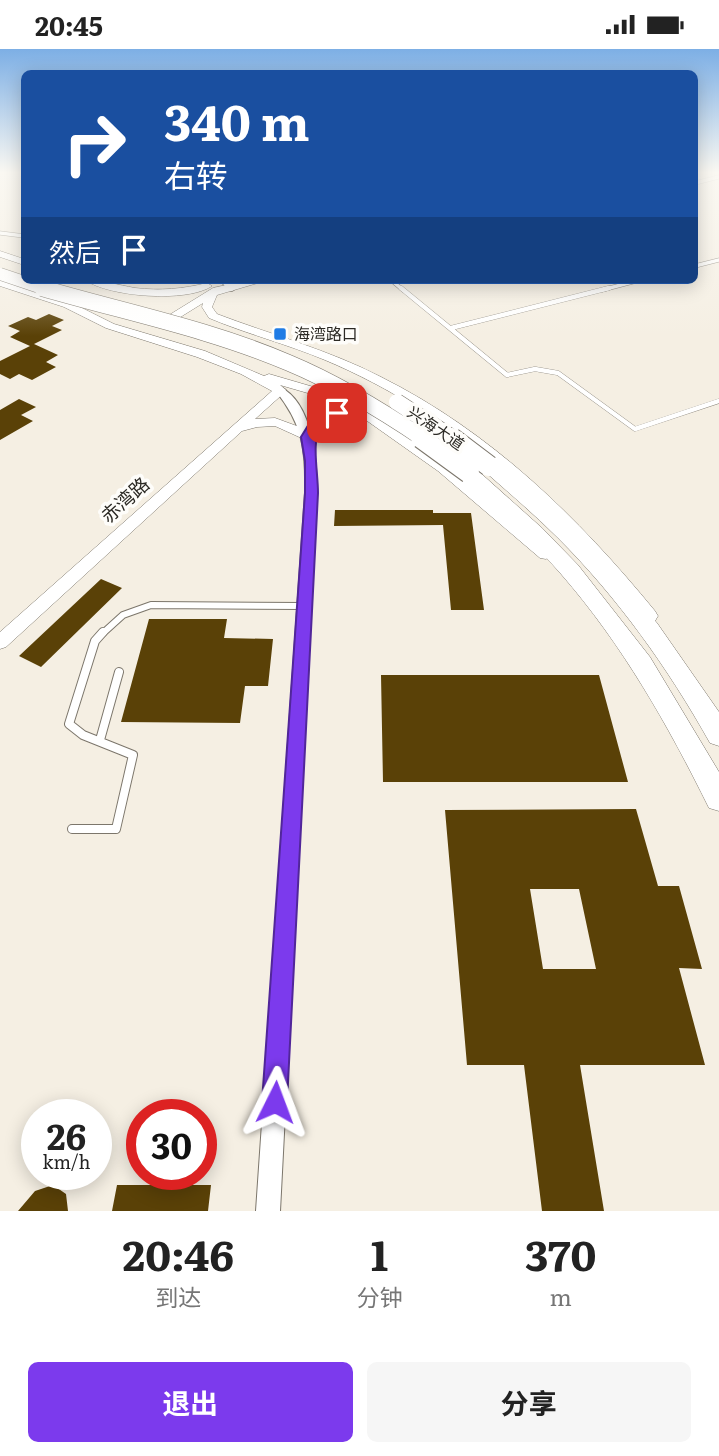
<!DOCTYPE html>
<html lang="zh">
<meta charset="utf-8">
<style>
:root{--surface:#fff;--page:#f6f6f6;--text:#222;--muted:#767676;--accent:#7c3aed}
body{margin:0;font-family:Literata,"Noto Sans SC",serif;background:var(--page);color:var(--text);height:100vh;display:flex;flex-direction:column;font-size:26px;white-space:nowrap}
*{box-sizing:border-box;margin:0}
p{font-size:23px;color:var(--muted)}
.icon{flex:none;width:38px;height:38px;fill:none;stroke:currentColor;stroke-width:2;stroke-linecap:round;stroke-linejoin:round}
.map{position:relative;height:1162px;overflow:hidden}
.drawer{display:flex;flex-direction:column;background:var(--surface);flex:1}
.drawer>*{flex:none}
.guide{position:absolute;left:21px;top:21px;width:677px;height:214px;border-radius:10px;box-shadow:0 4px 18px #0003;background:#1a4fa0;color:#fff;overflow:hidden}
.speed{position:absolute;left:21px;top:1050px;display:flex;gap:14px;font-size:35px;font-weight:700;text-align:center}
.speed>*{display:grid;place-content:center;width:91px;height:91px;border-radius:50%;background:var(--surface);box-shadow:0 4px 18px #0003;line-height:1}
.speed small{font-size:18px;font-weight:400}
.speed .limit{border:10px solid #d22;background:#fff;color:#111}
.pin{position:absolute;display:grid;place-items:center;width:60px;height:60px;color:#fff;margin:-30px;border-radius:14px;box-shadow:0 4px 10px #0006}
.me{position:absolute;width:77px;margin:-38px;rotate:3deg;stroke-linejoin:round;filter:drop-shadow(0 0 5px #0008)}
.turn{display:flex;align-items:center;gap:24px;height:147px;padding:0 28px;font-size:32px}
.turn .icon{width:91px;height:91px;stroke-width:2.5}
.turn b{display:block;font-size:49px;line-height:60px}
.then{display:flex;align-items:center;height:66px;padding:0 28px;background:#0003;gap:14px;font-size:26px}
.eta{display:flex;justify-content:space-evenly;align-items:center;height:119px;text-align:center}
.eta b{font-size:42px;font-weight:700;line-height:49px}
.primary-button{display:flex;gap:14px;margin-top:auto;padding:14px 28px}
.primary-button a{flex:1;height:80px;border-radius:10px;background:var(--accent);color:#fff;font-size:28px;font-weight:700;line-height:80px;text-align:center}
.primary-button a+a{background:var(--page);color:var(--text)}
.status{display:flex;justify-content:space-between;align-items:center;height:49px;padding:0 35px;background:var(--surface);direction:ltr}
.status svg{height:19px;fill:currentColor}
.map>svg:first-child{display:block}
</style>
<div class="status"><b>20:45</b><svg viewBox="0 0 49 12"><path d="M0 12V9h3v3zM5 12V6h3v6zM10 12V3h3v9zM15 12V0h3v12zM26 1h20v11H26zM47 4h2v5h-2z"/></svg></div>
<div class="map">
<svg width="719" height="1162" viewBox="0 0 719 1162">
<rect width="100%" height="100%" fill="#f5efe3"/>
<path fill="#5a4107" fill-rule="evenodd" d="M49,265L64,271L52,277L62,281L34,295L58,306L46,313L56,318L32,331L19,325L10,330L0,325V312L30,297L10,288L20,282L8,277L28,268L36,271Z
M19,350L36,358L21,366L33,372L0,391V361Z
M335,461H433V464H471L484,561H451L443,476L334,477Z
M101,530L122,539L41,618L19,607Z
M149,570H227L224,589L273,590L268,637H245L240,674L121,673Z
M381,626H599L628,733H383Z
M636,760L658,837H679L702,920L679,919L705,1016H580L604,1162H542L524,1016H467L445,761ZM530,840H579L596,920H543Z
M53,1136L66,1145L68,1162H18L35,1142Z
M117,1136H211L208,1162H112Z"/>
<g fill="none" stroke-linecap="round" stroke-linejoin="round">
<defs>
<path id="service-far3" d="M695,134L719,128
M0,184L24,187
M695,217L719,211
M391,231L403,241
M602,241L640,231"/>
<path id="service-far2" d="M401,239L507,326L535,320L558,324L635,380L719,352
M451,279L609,239"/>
<path id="service-far1" d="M102,585L123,566L151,556L304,557"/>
<path id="service" d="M100,691L119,623
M72,780H116L133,706L83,686L69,675L95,592L103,583"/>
<path id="minor" d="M280,338C313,354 317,412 317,444L280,1162H256L305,444C306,400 303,376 275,341Z"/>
<path id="tertiary" d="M0,202L24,210V216L0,208Z
M0,231L72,254L114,275L205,302L264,327L269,325L334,344L392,375L475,437L554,505L546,510L540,509L438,422L363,369H332L321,377L313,391L308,392L275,377L257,378L242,382L6,598L0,600V583L272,342L241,325L197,308L106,279L64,258L0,237ZM280,336L318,347L349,361C330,360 316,365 305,380L275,369L255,370L284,344L286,341Z
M85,231C102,231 118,236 135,239C160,242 183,240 207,234L212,237C187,254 109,248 85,231Z
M249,231H268L217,246L212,258L217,265C272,286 329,301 381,328C491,383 578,468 655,562L658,567L655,572H643C556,461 456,366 325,311C287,295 247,285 209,269L202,258L203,254L174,272L154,277L148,274L166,268L213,239Z"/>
<path id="secondary" d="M220,231H233L238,238L232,242L228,241Z"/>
<path id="primary" d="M489,411L495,413L573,480L657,574L719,663V697L710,694C668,619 618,549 558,489C534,465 508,443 483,421L480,417Z
M469,418L476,420L542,479L578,516L650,608L719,723V762L709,759C668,676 622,595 561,525C531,490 496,460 462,428L460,424L462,420Z"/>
</defs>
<use href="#service-far3" stroke="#7c766b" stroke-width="4.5"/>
<use href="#service-far2" stroke="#7c766b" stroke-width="5"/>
<use href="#service-far1" stroke="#7c766b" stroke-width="8"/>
<use href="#service" stroke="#7c766b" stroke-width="10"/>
<use href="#minor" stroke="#7c766b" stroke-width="2"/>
<use href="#tertiary" stroke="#7c766b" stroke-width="1"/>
<use href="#secondary" stroke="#7c766b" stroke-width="2"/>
<use href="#primary" stroke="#7c766b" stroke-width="1"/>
<use href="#service-far3" stroke="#fff" stroke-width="3.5"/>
<use href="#service-far2" stroke="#fff" stroke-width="4.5"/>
<use href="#service-far1" stroke="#fff" stroke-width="6"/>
<use href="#service" stroke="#fff" stroke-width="8"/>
<use href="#minor" fill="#fff" fill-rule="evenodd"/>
<use href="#tertiary" fill="#fff" fill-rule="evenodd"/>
<use href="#secondary" fill="#fff" fill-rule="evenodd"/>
<use href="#primary" fill="#fff" fill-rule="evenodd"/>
<defs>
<path id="primary-bridge-far2" d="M0,225L48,241"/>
<path id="primary-bridge-far1" d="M42,239C124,263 210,280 289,314C337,334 381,361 424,390
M397,353L454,390"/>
<path id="primary-bridge" d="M421,389L469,424
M452,389L489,417"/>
</defs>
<use href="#primary-bridge-far2" stroke="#7c766b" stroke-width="13" stroke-linecap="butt"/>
<use href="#primary-bridge-far1" stroke="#7c766b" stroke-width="17" stroke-linecap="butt"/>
<use href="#primary-bridge" stroke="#7c766b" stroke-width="22" stroke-linecap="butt"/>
<use href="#primary-bridge-far2" stroke="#fff" stroke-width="12"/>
<use href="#primary-bridge-far1" stroke="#fff" stroke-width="16"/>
<use href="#primary-bridge" stroke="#fff" stroke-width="20"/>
</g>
<linearGradient id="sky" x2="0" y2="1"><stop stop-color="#7dafe5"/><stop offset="0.43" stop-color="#faf8f2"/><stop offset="1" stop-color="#faf8f2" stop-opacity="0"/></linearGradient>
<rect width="719" height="287" fill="url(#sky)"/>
<path fill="#7c3aed" stroke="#51269a" stroke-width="2" d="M337,361L343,364L341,367L321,375C311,393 318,422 318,444L287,1053L284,1062L275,1066L266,1062L262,1053L305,444V412L301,388L312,370Z"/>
<rect fill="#207ce5" stroke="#fefdfa" stroke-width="2.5" x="273" y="278" width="14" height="14" rx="3.5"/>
<g text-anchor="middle" stroke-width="7" stroke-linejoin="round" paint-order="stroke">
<g font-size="16" fill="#2c2a25" stroke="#fefdfa" text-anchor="start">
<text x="294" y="291">海湾路口</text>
</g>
<g font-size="16" fill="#2c2a25" stroke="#fefdfa">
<text transform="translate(436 379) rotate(34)" y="6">兴海大道</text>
</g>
<g font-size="19" fill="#2c2a25" stroke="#fefdfa">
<text transform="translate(125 451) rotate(-42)" y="7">赤湾路</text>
</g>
</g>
</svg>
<div class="speed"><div>26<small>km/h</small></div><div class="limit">30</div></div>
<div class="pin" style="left:337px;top:364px;background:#d93025"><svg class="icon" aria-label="arrive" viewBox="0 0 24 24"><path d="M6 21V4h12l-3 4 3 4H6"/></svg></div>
<svg class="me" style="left:275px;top:1053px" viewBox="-20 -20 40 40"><path d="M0-17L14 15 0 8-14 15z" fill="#7c3aed" stroke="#fff" stroke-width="4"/></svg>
<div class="guide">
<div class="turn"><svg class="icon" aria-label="right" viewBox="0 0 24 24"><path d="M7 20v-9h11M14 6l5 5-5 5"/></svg><div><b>340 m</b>右转</div></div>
<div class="then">然后<svg class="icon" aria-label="arrive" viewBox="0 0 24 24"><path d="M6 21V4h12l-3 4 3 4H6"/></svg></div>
</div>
</div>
<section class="drawer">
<div class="eta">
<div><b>20:46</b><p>到达</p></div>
<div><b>1</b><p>分钟</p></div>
<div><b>370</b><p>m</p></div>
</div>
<div class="primary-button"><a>退出</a><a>分享</a></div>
</section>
